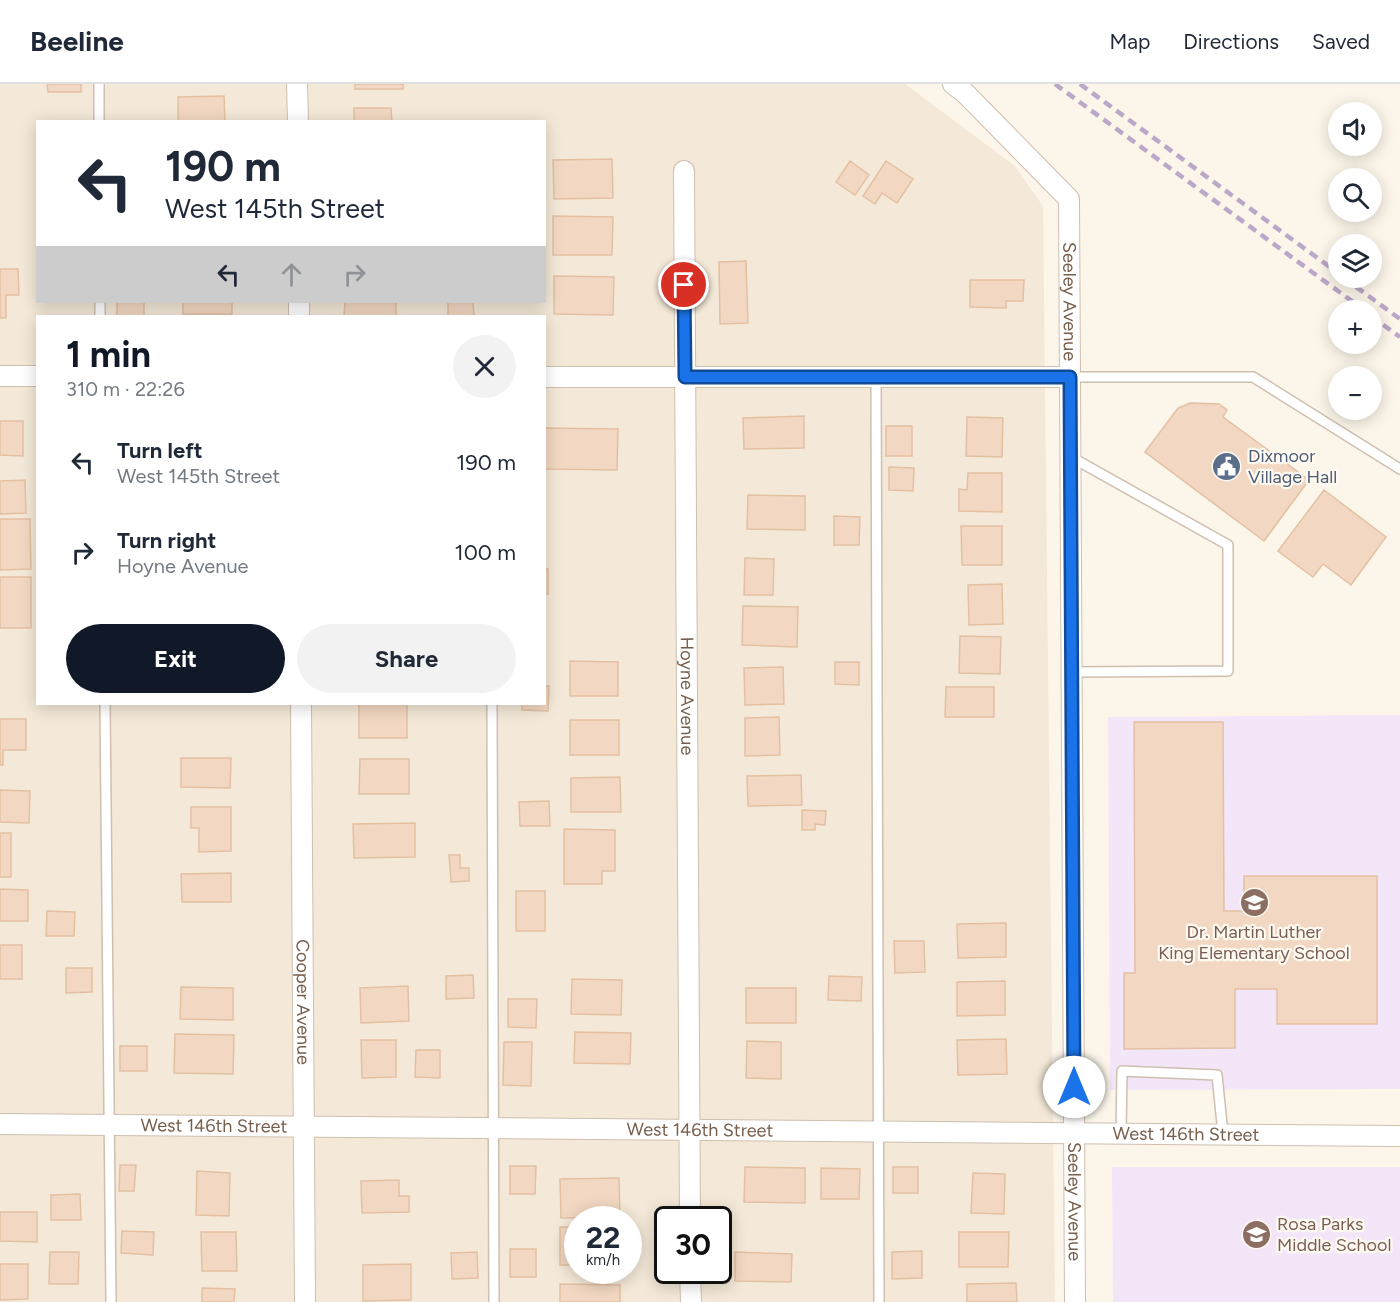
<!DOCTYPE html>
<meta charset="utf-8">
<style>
:root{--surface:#fff;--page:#f2f2f3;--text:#1f2937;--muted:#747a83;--line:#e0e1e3;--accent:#111827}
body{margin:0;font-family:Figtree,sans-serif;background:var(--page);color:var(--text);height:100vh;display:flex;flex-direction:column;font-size:22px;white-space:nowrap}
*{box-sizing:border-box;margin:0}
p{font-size:20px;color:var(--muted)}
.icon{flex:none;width:33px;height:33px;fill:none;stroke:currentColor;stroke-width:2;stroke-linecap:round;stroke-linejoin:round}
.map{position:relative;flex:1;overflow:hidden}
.panel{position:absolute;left:36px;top:231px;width:510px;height:390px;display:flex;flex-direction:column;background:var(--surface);border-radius:0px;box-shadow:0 3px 15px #0003}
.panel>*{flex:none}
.hud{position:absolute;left:36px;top:36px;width:510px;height:183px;border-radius:0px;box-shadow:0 3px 15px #0003;background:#fff;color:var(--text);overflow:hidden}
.buttons{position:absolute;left:1328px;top:18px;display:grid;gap:12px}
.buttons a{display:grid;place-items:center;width:54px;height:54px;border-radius:50%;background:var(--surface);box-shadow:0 3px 15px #0003;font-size:30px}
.speed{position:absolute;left:564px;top:1122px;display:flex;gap:12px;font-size:30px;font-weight:700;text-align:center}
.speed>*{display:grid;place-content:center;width:78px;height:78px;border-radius:50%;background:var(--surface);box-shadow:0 3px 15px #0003;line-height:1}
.speed small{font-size:15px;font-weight:400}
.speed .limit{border:3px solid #111;border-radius:9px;background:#fff;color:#111}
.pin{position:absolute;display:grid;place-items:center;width:51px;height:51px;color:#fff;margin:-26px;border:3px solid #fff;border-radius:50%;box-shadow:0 2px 6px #0007}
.me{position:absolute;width:66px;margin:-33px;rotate:0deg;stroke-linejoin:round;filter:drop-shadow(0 0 4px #0008)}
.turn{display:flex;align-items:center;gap:21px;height:126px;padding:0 30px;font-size:27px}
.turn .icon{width:78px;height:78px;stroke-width:2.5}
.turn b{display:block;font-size:42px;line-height:51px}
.lanes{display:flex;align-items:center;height:57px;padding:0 30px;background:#0003;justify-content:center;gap:30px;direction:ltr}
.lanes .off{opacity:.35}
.round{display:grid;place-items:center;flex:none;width:63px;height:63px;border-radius:32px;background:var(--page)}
.overview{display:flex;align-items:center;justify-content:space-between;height:102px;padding:0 30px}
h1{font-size:36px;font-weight:700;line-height:45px;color:var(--accent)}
.action{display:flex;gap:12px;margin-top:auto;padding:12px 30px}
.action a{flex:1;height:69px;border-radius:36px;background:var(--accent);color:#fff;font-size:24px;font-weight:700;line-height:69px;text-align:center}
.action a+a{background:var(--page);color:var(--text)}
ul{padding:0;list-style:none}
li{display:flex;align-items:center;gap:18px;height:90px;padding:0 30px}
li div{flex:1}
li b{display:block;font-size:22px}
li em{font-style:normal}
header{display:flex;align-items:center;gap:36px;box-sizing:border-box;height:84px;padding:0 30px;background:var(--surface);border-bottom:2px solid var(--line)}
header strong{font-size:28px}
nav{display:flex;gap:33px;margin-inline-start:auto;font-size:21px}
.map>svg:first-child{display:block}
</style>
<header>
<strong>Beeline</strong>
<nav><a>Map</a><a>Directions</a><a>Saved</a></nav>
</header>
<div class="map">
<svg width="1400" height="1218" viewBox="0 0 1400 1218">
<rect width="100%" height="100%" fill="#fcf6ea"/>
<path fill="#f4e9d8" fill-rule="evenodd" d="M0,0H905L1015,82L1043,122L1055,1218H0ZM38,38H544V218H38ZM38,232H544V620H38ZM578,1136H628V1186H578ZM668,1136H718V1186H668Z"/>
<path fill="#f4e6f9" d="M1400,631V1005L1110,1006L1108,633Z
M1112,1083H1400V1218H1113Z"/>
<path fill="#f2d8c2" stroke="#e4c0a2" stroke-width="1.5" d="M47,0H81V8H48Z
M355,0H403V5H355Z
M224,12L225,38H178V13Z
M354,24H391L392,38H354Z
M612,75L613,114L554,115L553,76Z
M850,77L869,91L855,111L836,98Z
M886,77L913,95L897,119L882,109L875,120L863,112Z
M553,132L613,133L612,171H553Z
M746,177L748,239L720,240L719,178Z
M0,185H18L19,211H6V234H0Z
M554,192L614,193L613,231L554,230Z
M970,196H1024L1023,217H1006V224L970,223Z
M117,218H144V232H117Z
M183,218H232V230H183Z
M345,218H396V232H344Z
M448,218H473L474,232H448Z
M1190,319L1219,320L1227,326L1223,333L1309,396L1264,457L1145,368L1178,324Z
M804,332V364L744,365L743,334Z
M967,333L1003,334L1002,373L966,372Z
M0,337H23V372L0,371Z
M886,342H912V372H886Z
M544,344L618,345L617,386L544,385Z
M889,383L914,384L913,407L889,406Z
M968,389H1002V428L959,427V405L967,406Z
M25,396L26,429L0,430V397Z
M1324,406L1386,453L1351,501L1323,480L1313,493L1278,467Z
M748,411L805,412V446L747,445Z
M834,432L860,433L859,461H834Z
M0,435H30L31,485L0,486Z
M961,442H1002V481H962Z
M745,474L774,475L773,511H744Z
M544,485H548V510H544Z
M0,493H31V544H0Z
M1002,500L1003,540L969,541L968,501Z
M743,522L798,523L797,563L742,561Z
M960,552L1001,553L1000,590L959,589Z
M570,577L618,578V612H570Z
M835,578H859V601L835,600Z
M783,583L784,620L745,621L744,584Z
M544,602H549L548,627L522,626V620H544Z
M946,603H994V633H945Z
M359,620H407V654H359Z
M779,633L780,671L745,672V634Z
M0,635H26V666H3V681H0Z
M570,636H619V671H570Z
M1134,638H1223L1224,827H1244V792H1377V940H1277V905H1235V964L1124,965V889H1135Z
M181,674H231L230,704L181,703Z
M360,675H409V710H359Z
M801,691L802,721L748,722L747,692Z
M620,693L621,728H571V694Z
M0,706L30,707L29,739L0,738Z
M549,717L550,742H520L519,718Z
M191,723H231V767L199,768V744H191Z
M802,726L826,727L825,741L815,740V746H802Z
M415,739V773L354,774L353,740Z
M564,745L615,746V787H602V800H564Z
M0,749H11V793H0Z
M449,771H460V784H469V797L451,798Z
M231,789V818H182L181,790Z
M0,805L28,806V837H0Z
M516,807H545V847H516Z
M47,827L75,828L74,852H46Z
M1006,839V873L958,874L957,840Z
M894,857H924L925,888L895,889Z
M0,861H22V895H0Z
M66,884H92V908L66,909Z
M473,891L474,914L446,915V892Z
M829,892L862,893L861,917L828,916Z
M572,895L622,896L621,931L571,930Z
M1005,897V931L957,932V898Z
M408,902L409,937L361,939L360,904Z
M181,903L233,904V936L180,935Z
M746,904H796V939H746Z
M508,915H537L536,944L508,943Z
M575,948L631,949L630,980L574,979Z
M175,950L234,951L233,990L174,989Z
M1006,955L1007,990L958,991L957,956Z
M361,956H396V993L362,994Z
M747,957L781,958V995L746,994Z
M504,958H532L531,1002L503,1001Z
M120,962H147V987H120Z
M416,966H440V994L415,993Z
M120,1081H136L134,1107H119Z
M510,1082H536L535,1110H510Z
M745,1083L805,1084V1119L744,1118Z
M893,1083H918V1109H893Z
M821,1084L860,1085L859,1115H821Z
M197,1087L230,1089L229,1132L196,1131Z
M973,1089L1005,1090L1004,1130L971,1129Z
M619,1094L620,1133L561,1134L560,1095Z
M399,1096V1112H409V1128L362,1129L361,1097Z
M80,1110L81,1136H51V1111Z
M0,1128H37V1158L0,1157Z
M560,1143H578V1181H560Z
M122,1147L154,1148L153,1171L121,1169Z
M201,1148H236L237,1187H202Z
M959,1148H1009L1008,1183H959Z
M510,1165H536V1193H510Z
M922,1167V1194L892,1195V1168Z
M50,1168H79L78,1200H49Z
M477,1168L478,1194L452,1195L451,1169Z
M735,1168L792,1170L791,1198L735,1197Z
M0,1180H28V1215L0,1216Z
M411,1180V1216L363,1217V1181Z
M1016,1199L1017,1218H967V1200Z
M560,1200L620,1201V1218H560Z
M202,1204L235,1205L234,1218H202Z"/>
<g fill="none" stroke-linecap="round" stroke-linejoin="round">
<defs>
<path id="lane" d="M99,0V38
M100,218V232
M876,293L879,1218
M1070,293H1253L1400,385
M1071,373L1228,461V587L1072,588
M105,620L111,1218
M492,620L494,1218
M1121,1049L1122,987L1217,991L1223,1050"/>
<g id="street">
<path d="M297,0L298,38"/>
<path id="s1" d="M953,0L965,9L1069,115L1075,1218"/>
<path id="s2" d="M684,87L690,1136"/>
<path d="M299,218V232"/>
<path d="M0,292H38"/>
<path d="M544,293H1070"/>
<path id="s3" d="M301,620L305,1218"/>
<path id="s4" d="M0,1040L1400,1052"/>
<path d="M690,1186L691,1218"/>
</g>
</defs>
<use href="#lane" stroke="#cfbfaf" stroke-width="12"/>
<use href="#street" stroke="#cfbfaf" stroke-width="22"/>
<use href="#lane" stroke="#fff" stroke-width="9"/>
<use href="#street" stroke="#fff" stroke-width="20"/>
<path stroke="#bba7c8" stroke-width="4.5" stroke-dasharray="9 6" stroke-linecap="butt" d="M1055,0L1364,226
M1080,0L1338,189
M1344,194L1400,235
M1371,232L1400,253"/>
</g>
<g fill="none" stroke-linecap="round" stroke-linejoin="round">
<defs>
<path id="route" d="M684,201L685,293H1070L1074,1003"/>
</defs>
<use href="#route" stroke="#114b97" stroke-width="15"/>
<use href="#route" stroke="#1a73e8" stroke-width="10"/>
</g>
<defs>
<symbol id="civic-disc" viewBox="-11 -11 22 22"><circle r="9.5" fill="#5c6f8a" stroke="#fffaf1"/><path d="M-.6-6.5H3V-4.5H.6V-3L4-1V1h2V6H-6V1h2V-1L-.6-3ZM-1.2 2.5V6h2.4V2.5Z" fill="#fff"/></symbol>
<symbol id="school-disc" viewBox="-11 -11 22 22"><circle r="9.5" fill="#8d6e63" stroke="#fffaf1"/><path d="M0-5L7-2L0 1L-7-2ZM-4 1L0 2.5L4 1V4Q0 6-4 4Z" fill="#fff"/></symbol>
</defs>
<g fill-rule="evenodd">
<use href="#civic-disc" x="1210" y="366" width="33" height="33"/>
<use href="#school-disc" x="1238" y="802" width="33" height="33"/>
<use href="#school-disc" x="1240" y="1134" width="33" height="33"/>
</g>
<g text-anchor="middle" stroke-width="4.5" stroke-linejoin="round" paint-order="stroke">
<g font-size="18" fill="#785f4d" stroke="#fffaf1">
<text dy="6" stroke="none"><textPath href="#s1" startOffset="266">Seeley Avenue</textPath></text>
<text dy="6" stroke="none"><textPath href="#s2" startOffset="525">Hoyne Avenue</textPath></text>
<text dy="6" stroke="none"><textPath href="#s3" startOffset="298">Cooper Avenue</textPath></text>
<text dy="6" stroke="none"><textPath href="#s4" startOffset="214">West 146th Street</textPath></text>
<text dy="6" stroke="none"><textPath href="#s4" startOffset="700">West 146th Street</textPath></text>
<text dy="6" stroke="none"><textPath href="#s4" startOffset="1186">West 146th Street</textPath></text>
<text dy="6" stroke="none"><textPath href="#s1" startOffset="1166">Seeley Avenue</textPath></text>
</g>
<g font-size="18" fill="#4e5e75" stroke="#fffaf1" text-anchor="start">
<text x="1248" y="378">Dixmoor<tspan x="1248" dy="21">Village Hall</tspan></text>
</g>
<g font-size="18" fill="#785e54" stroke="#fffaf1">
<text x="1254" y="854">Dr. Martin Luther<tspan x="1254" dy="21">King Elementary School</tspan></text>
<text x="1277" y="1146" text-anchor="start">Rosa Parks<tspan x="1277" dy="21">Middle School</tspan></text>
</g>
</g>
</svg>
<div class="buttons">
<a><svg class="icon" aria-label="sound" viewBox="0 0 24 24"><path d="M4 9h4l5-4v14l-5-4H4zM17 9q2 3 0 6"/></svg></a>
<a><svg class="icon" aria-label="search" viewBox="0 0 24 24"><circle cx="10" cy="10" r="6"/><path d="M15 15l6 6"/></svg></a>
<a><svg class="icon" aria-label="layers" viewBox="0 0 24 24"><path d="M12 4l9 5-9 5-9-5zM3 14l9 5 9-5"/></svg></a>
<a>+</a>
<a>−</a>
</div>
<div class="speed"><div>22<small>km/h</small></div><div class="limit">30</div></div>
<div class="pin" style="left:684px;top:201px;background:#d93025"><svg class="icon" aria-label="arrive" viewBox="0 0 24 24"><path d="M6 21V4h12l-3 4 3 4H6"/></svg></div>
<svg class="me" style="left:1074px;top:1003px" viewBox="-20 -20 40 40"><circle r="19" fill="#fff"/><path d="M0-13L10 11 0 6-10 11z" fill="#1a73e8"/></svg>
<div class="hud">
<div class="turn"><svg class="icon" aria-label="left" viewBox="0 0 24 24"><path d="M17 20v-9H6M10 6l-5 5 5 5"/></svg><div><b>190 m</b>West 145th Street</div></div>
<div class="lanes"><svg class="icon" aria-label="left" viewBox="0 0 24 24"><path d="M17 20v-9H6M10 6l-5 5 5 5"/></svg><svg class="icon off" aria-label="ahead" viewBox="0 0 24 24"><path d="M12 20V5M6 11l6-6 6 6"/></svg><svg class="icon off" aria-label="right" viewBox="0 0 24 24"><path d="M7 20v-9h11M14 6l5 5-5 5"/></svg></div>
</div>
<section class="panel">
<div class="overview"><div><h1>1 min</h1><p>310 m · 22:26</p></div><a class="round"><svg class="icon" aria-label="close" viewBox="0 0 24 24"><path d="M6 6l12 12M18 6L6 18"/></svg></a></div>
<ul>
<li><svg class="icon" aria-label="left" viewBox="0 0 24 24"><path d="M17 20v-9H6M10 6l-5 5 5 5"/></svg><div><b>Turn left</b><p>West 145th Street</p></div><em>190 m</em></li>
<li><svg class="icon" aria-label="right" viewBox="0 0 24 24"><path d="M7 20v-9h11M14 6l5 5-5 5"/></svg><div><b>Turn right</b><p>Hoyne Avenue</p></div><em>100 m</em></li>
</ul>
<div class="action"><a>Exit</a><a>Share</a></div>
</section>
</div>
